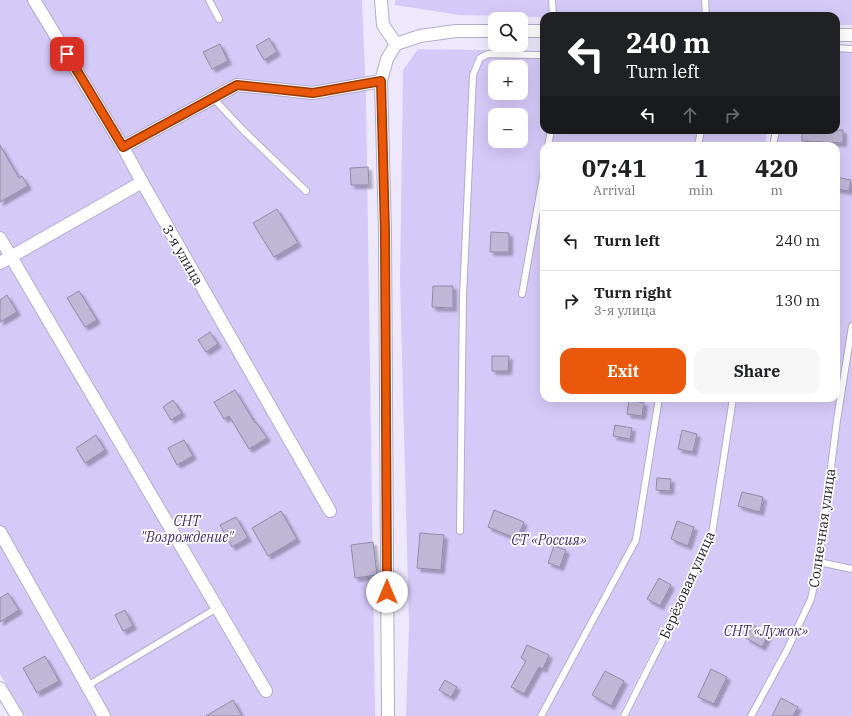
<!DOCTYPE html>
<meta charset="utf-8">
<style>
:root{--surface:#fff;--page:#f6f6f6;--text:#202124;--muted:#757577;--line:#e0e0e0;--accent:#ea580c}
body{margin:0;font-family:"IBM Plex Serif",serif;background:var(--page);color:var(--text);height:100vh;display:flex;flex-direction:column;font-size:15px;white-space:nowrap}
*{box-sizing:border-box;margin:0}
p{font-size:13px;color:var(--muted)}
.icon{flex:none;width:22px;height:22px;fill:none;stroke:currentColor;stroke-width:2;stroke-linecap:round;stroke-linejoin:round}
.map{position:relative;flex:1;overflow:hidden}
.side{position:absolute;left:540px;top:142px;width:300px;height:260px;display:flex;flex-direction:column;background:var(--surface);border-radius:12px;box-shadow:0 4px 16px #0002}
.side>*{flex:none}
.hud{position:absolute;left:540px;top:12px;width:300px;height:122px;border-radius:12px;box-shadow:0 4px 16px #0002;background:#202124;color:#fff;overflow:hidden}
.buttons{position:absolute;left:488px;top:12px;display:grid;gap:8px}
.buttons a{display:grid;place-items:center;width:40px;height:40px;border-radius:8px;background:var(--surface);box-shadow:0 4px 16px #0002;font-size:20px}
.pin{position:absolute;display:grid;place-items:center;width:34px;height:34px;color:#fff;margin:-17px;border-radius:8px;box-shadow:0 2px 6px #0006}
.me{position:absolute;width:44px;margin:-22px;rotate:0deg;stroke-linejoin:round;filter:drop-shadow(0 0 3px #0008)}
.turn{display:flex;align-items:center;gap:14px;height:84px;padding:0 20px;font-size:18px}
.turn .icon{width:52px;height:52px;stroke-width:2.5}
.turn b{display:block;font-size:28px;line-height:34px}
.lanes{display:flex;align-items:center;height:38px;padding:0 20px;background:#0003;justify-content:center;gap:20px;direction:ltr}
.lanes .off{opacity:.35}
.eta{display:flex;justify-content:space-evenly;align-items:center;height:68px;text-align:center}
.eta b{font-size:24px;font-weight:700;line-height:28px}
.primary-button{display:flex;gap:8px;margin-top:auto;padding:8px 20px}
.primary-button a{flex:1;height:46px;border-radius:12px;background:var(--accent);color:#fff;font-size:16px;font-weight:700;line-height:46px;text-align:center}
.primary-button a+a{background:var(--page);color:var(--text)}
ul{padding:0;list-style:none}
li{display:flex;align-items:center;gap:12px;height:60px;padding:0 20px;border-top:1px solid var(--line)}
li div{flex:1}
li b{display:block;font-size:15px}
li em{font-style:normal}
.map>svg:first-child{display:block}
</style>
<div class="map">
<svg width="852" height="716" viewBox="0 0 852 716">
<defs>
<filter id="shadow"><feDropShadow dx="3.5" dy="3.5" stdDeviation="1" flood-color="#0004"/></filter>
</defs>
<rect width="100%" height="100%" fill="#ede8fc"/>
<path fill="#d5c9f8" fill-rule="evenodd" d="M0,0H362L366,95L375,716H25L0,674Z
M395,0H852V25H836V16H544V17L459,15L395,5Z
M418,49L544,51V130H767L765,146H544V398H730L708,540L619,716H406L409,626L400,281L403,70ZM495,67H521V93H495ZM495,115H521V141H495Z
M836,51L852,52V716H626L714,542L719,499L736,398H836V146H776L779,130H836Z"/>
<path fill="#bfb7d5" stroke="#928aa7" filter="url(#shadow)" d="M269,38L277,52L264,60L256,46Z
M220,44L228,61L212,69L203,52Z
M802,130H843V143L802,141Z
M0,145L19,178L22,176L28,186L0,202Z
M368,167L369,185H351L350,168Z
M836,177L851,180L849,191L836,189Z
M277,209L298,243L274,257L253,223Z
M491,232L509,233V252H490Z
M433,286H453V308L432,307Z
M79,291L97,320L85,327L67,298Z
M7,295L17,312L0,322V300Z
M210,332L218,344L206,352L198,340Z
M492,356H509L508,371H492Z
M235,390L255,423L256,422L267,438L249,449L229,416L224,419L214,402Z
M173,400L182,413L171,420L163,407Z
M629,400L644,403L642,416L627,414Z
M615,425L632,428L630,439L613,436Z
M682,430L697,434L693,452L678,449Z
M96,435L105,450L85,463L76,448Z
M184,440L193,456L177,465L168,448Z
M657,478L671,479L670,491L656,490Z
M742,492L763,497L760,512L738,506Z
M494,510L524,522L517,539L488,527Z
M281,511L297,539L268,556L252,528Z
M236,517L248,538L232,547L220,525Z
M677,521L694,527L688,546L671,539Z
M420,533L444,535L441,570L417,568Z
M373,542L377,575L355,578L351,545Z
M554,546L566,550L560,567L548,563Z
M659,578L671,585L660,606L647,599Z
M8,593L19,610L0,622V598Z
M125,610L133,626L123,631L115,615Z
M753,625L769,634L762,647L746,638Z
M527,645L549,655L543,669L539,667L524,694L511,687L526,661L521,658Z
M45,656L59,681L37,693L23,668Z
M711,669L727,677L714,704L698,697Z
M605,671L624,681L611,706L592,695Z
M445,680L457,687L451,697L439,690Z
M781,698L798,707L793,716H772Z
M233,700L242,716H206Z"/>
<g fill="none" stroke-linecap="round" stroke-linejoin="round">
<defs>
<path id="lane" d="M209,0L219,19
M552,0L553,16
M705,0L706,16
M836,48L852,49
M213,98L242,129L306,191
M548,146L551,130
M698,146L701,130
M773,146L776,130
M522,294L544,171
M460,531L463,297L473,75L480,58L488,54L541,55L544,57
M819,562L852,569
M87,686L217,608
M541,716L636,540L659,398
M624,716L668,629L712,534L733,398
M751,716L787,650L811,599L819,562L837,420L852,326"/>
<path id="street" d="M34,0L123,147L142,182L330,511
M381,0L383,25L396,44
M521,31H544
M836,35H852
M123,147L237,85L313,93L381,81
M0,238L266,691
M0,263L142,182
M0,532L104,716
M0,688L17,716
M388,716L385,232L381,81L387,59L396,44L420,36L456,31H495"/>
</defs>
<use href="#lane" stroke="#b3acca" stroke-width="8"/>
<use href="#street" stroke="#b3acca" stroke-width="14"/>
<use href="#lane" stroke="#fff" stroke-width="6"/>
<use href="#street" stroke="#fff" stroke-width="12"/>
</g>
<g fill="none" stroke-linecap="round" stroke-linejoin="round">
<defs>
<path id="route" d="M67,54L123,147L237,85L313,93L381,81L385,232L387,592"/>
</defs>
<use href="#route" stroke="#983908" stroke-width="10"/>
<use href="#route" stroke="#ea580c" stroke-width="7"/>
</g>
<g text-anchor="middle" stroke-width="3.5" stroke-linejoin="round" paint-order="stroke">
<g font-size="14" fill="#1f1c28" stroke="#fff">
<text transform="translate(183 255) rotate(60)" y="5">3-я улица</text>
<text transform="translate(822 528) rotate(-82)" y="5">Солнечная улица</text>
<text transform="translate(687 585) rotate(-66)" y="5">Берёзовая улица</text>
</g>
<g font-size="14" font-style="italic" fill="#462c72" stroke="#fff">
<text x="187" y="526">СНТ<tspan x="187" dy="16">"Возрождение"</tspan></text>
<text x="549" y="545">СТ «Россия»</text>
<text x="766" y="636">СНТ «Лужок»</text>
</g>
</g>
</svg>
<div class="buttons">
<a><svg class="icon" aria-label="search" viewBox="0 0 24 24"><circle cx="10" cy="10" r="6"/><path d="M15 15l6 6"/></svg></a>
<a>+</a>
<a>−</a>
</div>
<div class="pin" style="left:67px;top:54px;background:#d93025"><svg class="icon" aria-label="arrive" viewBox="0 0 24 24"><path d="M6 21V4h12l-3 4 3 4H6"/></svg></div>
<svg class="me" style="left:387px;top:592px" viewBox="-20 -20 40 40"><circle r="19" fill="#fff"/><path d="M0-13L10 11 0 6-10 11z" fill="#ea580c"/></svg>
<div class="hud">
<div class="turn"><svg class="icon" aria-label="left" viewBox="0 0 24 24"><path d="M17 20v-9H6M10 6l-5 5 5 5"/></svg><div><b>240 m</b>Turn left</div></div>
<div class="lanes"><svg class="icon" aria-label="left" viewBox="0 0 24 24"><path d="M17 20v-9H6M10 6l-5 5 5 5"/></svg><svg class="icon off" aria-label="ahead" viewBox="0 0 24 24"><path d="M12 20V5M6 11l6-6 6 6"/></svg><svg class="icon off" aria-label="right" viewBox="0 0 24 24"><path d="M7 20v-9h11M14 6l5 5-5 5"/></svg></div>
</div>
<section class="side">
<div class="eta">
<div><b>07:41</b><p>Arrival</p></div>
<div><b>1</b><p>min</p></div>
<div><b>420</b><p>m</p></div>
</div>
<ul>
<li><svg class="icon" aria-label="left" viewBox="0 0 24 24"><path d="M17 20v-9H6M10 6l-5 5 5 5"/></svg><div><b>Turn left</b></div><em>240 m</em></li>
<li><svg class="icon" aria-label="right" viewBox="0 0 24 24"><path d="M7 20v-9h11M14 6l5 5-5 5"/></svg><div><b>Turn right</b><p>3-я улица</p></div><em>130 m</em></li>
</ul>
<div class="primary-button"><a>Exit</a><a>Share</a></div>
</section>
</div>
